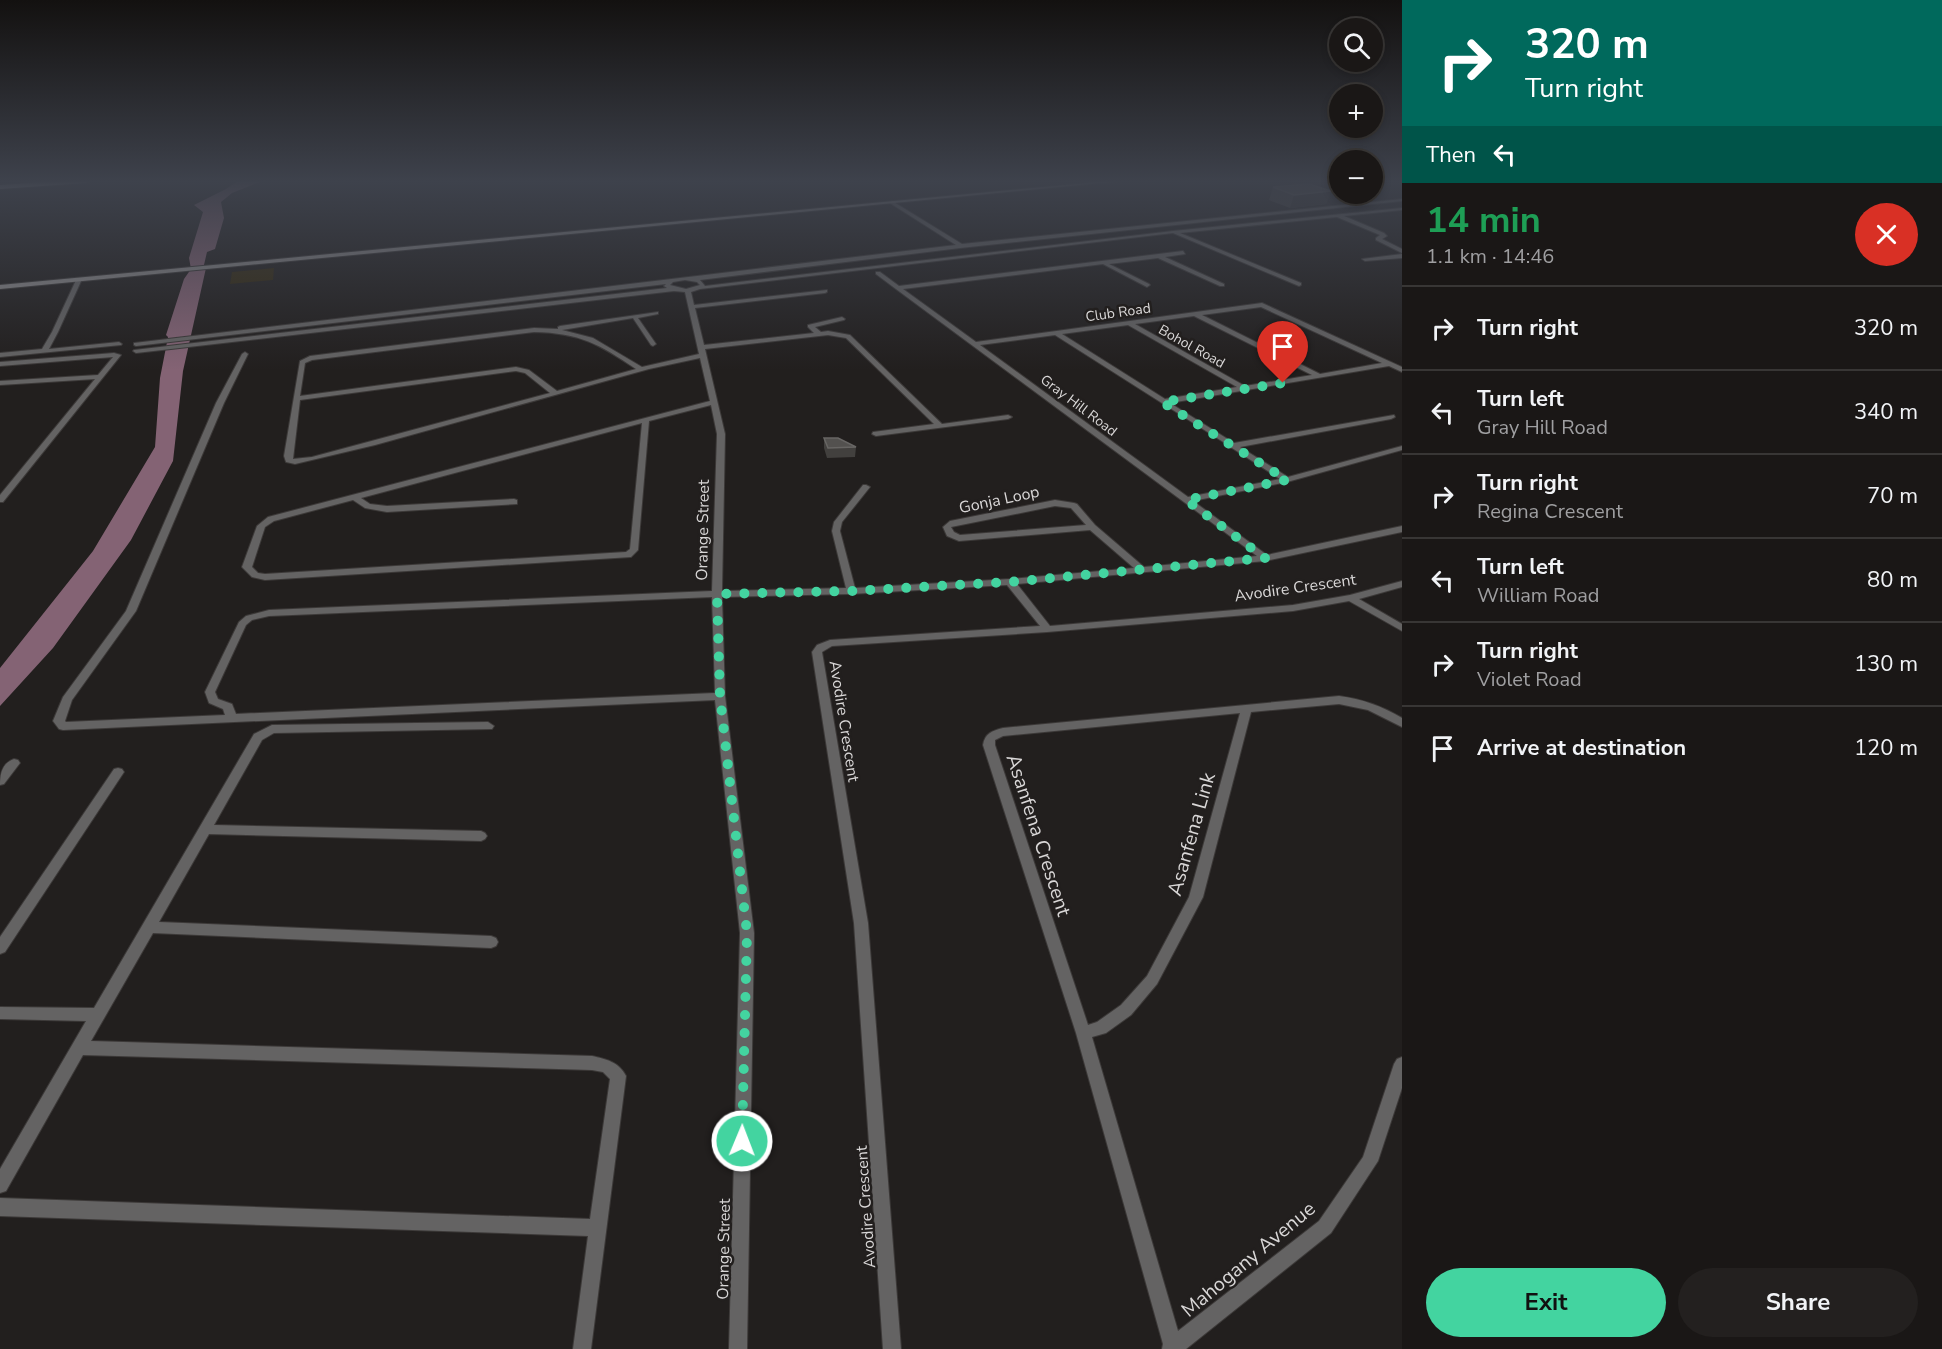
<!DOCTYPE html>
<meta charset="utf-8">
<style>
:root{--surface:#1a1716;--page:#23201f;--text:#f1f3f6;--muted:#9f9fa1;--line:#383635;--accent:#43d4a0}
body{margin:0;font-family:"Nunito Sans",sans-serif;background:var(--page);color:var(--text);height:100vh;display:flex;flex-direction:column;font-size:22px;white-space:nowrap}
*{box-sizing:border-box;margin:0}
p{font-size:20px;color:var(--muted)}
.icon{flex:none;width:33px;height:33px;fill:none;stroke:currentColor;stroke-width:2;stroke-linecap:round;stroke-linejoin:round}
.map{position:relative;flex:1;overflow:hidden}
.details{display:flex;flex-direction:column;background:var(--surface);width:540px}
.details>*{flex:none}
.top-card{background:#00695c;color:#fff;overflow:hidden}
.buttons{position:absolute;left:1329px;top:18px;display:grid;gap:12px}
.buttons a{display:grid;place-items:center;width:54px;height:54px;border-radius:50%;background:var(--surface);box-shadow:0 3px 9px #0003,0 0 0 2px var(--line);font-size:30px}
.pin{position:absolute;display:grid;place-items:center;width:51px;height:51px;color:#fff;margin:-62px -26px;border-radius:50% 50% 50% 0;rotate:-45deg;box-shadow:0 0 6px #0007}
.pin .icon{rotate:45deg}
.me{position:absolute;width:66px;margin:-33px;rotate:1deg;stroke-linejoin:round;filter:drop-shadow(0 0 4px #0008)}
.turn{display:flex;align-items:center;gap:21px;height:126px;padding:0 24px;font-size:27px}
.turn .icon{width:78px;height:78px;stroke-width:2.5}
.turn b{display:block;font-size:42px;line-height:51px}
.then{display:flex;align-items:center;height:57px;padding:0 24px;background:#0003;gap:12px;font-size:22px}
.round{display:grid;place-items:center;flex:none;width:63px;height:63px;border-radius:32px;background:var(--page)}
.summary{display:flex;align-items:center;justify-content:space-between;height:102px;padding:0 24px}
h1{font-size:36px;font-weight:700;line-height:45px;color:#1e9e55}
.primary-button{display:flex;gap:12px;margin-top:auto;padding:12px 24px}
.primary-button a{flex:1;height:69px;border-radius:36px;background:var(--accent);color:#111;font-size:24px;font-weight:700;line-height:69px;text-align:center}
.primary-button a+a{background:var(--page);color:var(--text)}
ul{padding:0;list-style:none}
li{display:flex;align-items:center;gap:18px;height:84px;padding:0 24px;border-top:2px solid var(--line)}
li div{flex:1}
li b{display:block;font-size:22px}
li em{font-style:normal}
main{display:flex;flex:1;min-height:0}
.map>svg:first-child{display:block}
</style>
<main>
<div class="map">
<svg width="1402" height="1349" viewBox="0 0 1402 1349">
<rect width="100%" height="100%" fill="#221f1e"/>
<path fill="#332910" d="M274,268L273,280L230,284L232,272Z"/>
<path fill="#846374" d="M238,181H262L232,193L221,202L224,218L215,249L207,252L204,265L206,268L183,371L173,461L131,540L53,648L0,706V668L93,551L155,447L160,378L168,337L166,335L184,279L191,269L189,258L203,212L194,205L226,189Z"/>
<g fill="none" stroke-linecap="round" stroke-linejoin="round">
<defs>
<path id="street" d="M1402,199V201L960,248L700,280L705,286L1173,231L1402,208V210L1344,216L1384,233L1387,236L1382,239L1402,249V253L1376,240V238L1380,235L1337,217L1180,233L1301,283V285L1299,286L1173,233L700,289L691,292L694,305L827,290V292L825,293L695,308L704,345L814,333L808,327V325L842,317L845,319L844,320L815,327L821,332L828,331L850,335L942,424L1008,415L1012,417L1008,419L876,436L872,434L873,432L934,424L846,338L828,335L705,349L725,434L722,591L846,588L832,531L834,522L863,485H866L870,487L842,522L840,531L855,588L1010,579L1134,568L1090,530L959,541L947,536L943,527L950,521L1055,500L1074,503L1077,504L1095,525L1144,567L1257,556L896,289L876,274V272H880L899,286L1183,251L1185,254L1165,257L1224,284V286H1220L1158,258L1109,264L1149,284L1150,285L1147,287L1103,264L903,289L976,342L1262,303L1402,367V372L1389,366L1170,403L1234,443L1394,415L1395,417L1391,419L1240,447L1288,477L1402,446V450L1287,482L1193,501L1267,555L1402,526V532L1265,561L1017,584L1050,626L1293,605L1350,595L1402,581V587L1359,599L1402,624V631L1349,601L1293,611L1047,632L832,646L822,652L868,923L901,1349H883L854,923L812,652L817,645L830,640L1040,626L1007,585L851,594L722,597L725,696L754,933L747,1349H729L740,933L715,700L63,730L59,729L53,721L63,697L126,611L216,403L242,354L245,352L248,354L224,403L136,611L72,700L65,721L66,722L225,715L223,709L209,703L205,692L239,622L246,616L269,610L712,591L717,434L711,405L649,421L638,550L631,557L265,580L252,577L242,567L257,526L268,517L710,401L700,358L649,369L375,445L295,464L286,462L284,456L300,361L310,356L534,328L558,329V327L560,326L658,312V314L638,318L656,344L653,346L651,345L633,318L562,330L593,338L642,367L699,354L685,292L674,291L136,353L133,351L134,350L667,288L664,286L666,284L136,346L134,345V343L956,245L890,203L892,201L962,244ZM685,280L697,282L700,285L686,289L670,285L673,282ZM1261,307L1382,363L1320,374L1202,315ZM1194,316L1312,375L1245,386L1135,324ZM1128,325L1237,387L1165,399L1062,334ZM534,332C580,333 599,344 636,369L557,391L529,370L516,367L300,396L305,363L312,360ZM1055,335L1228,445V448H1232L1280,479L1188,497L980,345ZM516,371L525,373L550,393L312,457L293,459L300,400ZM642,423L630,549L626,552L265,574L258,573L252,567L265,527L274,521L353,500L365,508L387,512L517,504V500L514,499L387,506L370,504L361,498ZM1055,506L1071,508L1086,525L960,535L954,532L951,527ZM712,597L715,693L236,714L232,704L218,699L215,692L246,625L252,620L269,616Z
M1402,254V258L1365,261L1362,259Z
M77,278L82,279L58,332L49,349L119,342L122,344L121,345L0,357V353L42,349L52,332Z
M114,353L121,355L3,502H0V495L95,379L0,385V381L98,375L113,357L0,366V362Z
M1339,696C1362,699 1382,706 1402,718V727L1368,710L1339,704L1251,712L1203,897L1157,984L1131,1015L1106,1033L1092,1037L1178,1331L1319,1221L1363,1157L1394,1064L1397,1059L1402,1057V1088L1378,1161L1331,1233L1186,1349H1162L1163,1344L1076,1033L983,745C985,733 992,731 1003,728ZM1240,713L1189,897L1147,976L1121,1005L1097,1022L1088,1025L995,745V740L1003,736Z
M488,722L494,726L492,729L274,733L262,740L214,825L481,831L485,833L487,836L485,839L481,841L209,834L159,922L491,936L496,938L498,942L496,946L491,948L153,933L91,1041L592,1056C606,1059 619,1062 626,1076L591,1349H573L588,1236L0,1216V1198L590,1219L610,1079L603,1072L592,1070L83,1055L6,1191L0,1193V1169L86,1021L0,1019V1007L94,1008L254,734L272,725Z
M14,759L18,760L20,763L4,784L0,785C0,774 2,763 14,759Z
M118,768L122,769L124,772L122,775L5,952L0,954V937L114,769Z"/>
<path id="secondary" d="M1107,181H1122L0,289V285Z"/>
<path id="highway" d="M56,181H89L85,183L0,189V185Z"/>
</defs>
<use href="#street" stroke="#3c3938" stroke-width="2"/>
<use href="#secondary" stroke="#3c3938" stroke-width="2"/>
<use href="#highway" stroke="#3c3938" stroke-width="2"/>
<use href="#street" fill="#646363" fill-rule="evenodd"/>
<use href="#secondary" fill="#8b8989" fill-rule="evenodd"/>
<use href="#highway" fill="#c5c2c2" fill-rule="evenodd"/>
</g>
<path fill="#42403e" d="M1273,187L1331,191L1326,204L1290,208L1269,200Z
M824,438L856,447L855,457L827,458L824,448Z"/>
<path fill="#2f2c2b" d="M1331,191L1326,204L1290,208L1294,195Z"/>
<path fill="#53514f" stroke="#686664" stroke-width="1.5" d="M1309,184L1331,191L1294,195L1273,187Z
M824,438H838L856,447L828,448Z"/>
<linearGradient id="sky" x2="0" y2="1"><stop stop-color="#131110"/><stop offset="0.49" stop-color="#3e424c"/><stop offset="1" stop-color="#3e424c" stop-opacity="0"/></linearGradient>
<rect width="1402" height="370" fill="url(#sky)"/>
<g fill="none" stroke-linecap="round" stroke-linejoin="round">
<path stroke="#43d4a0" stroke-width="10" stroke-dasharray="0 18" d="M742,1141L747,933L720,696L717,594L851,591L1010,582L1265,558L1186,500L1287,480L1162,402L1283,383"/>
</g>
<g text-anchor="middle" stroke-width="5" stroke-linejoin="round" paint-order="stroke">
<g font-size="14" fill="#d9d7d7" stroke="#221f1e">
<text transform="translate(1118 312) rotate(-8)" y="5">Club Road</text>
<text transform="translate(1192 346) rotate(29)" y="5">Bohol Road</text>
<text transform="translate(1079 405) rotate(37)" y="5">Gray Hill Road</text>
</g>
<g font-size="16" fill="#d9d7d7" stroke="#221f1e">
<text transform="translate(999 499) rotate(-12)" y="6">Gonja Loop</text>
<text transform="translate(702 530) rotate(-89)" y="6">Orange Street</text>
<text transform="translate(1295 587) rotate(-8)" y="6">Avodire Crescent</text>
<text transform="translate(845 721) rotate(81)" y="6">Avodire Crescent</text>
<text transform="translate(865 1207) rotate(-94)" y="6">Avodire Crescent</text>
<text transform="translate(723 1249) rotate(-89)" y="6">Orange Street</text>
</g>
<g font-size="20" fill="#d9d7d7" stroke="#221f1e">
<text transform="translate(1191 834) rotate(-74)" y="7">Asanfena Link</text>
<text transform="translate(1039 835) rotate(72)" y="7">Asanfena Crescent</text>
<text transform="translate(1248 1259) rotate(-40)" y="7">Mahogany Avenue</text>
</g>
</g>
</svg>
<div class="buttons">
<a><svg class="icon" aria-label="search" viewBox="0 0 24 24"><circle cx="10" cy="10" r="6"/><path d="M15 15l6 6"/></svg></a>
<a>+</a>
<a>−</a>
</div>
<div class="pin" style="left:1283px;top:383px;background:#d93025"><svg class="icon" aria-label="arrive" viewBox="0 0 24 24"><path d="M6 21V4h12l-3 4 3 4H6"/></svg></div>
<svg class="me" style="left:742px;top:1141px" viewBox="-20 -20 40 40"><circle r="17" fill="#43d4a0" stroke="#fff" stroke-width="3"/><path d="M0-11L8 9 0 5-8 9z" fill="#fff"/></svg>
</div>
<section class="details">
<div class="top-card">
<div class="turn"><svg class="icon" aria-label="right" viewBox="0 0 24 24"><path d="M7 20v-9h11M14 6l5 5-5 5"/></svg><div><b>320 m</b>Turn right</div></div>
<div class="then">Then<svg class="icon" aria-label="left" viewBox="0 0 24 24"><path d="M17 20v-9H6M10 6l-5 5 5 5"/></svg></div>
</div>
<div class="summary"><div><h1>14 min</h1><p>1.1 km · 14:46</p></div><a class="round" style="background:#d93025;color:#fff"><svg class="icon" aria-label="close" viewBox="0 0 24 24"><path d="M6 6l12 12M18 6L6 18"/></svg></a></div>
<ul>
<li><svg class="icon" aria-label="right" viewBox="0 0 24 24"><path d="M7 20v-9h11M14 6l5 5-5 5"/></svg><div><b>Turn right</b></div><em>320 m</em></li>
<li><svg class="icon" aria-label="left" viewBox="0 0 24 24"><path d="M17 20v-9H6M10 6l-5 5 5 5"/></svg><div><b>Turn left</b><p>Gray Hill Road</p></div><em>340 m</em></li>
<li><svg class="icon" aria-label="right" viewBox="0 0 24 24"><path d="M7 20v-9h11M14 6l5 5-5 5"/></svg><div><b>Turn right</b><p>Regina Crescent</p></div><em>70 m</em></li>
<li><svg class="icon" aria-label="left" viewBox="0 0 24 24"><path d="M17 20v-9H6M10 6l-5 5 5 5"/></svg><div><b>Turn left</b><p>William Road</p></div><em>80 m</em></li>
<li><svg class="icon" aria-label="right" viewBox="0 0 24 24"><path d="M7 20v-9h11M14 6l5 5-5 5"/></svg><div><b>Turn right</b><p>Violet Road</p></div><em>130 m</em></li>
<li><svg class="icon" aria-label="arrive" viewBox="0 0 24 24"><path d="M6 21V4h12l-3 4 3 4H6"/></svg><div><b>Arrive at destination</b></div><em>120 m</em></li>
</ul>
<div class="primary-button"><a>Exit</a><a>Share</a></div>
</section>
</main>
